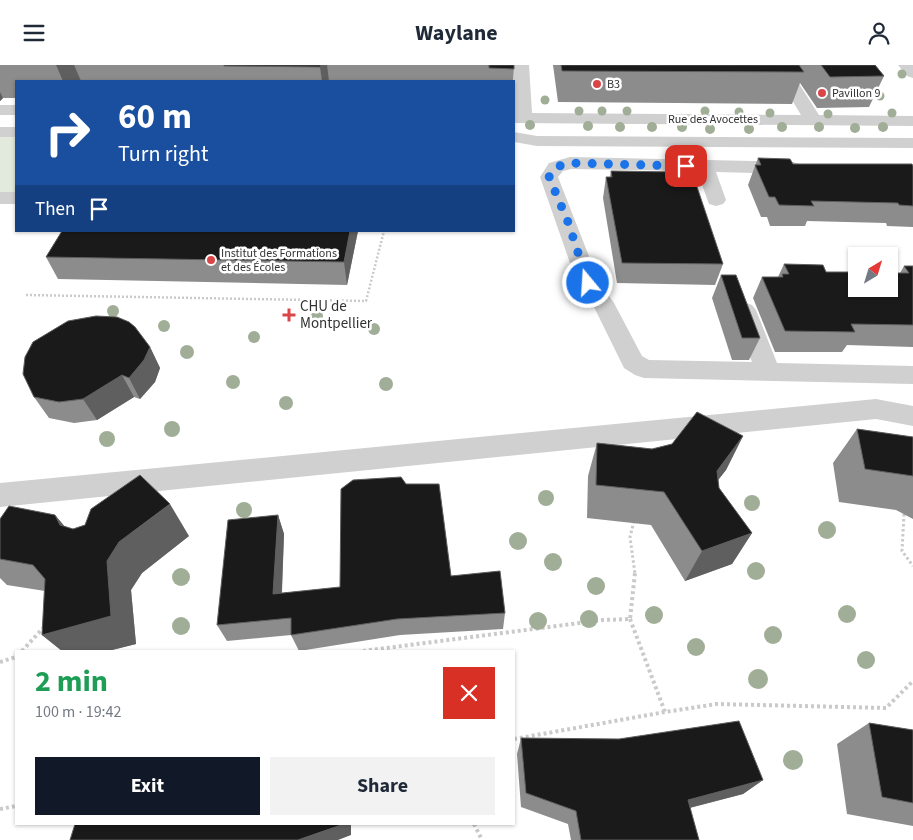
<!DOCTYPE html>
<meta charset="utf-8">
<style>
:root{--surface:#fff;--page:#f2f2f3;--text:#1f2937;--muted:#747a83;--accent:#111827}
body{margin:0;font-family:"Source Sans 3",sans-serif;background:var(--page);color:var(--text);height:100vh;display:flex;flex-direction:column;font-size:19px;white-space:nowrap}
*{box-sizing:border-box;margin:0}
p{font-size:16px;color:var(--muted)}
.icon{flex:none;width:28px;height:28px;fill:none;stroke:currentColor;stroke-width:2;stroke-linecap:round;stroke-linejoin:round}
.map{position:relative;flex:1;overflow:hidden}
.side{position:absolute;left:15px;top:585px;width:500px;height:175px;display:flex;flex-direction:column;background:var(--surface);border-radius:0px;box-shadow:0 1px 4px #0004}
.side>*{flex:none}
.guide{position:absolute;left:15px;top:15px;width:500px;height:152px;border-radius:0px;box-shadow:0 1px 4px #0004;background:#1a4fa0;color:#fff;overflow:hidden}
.needle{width:32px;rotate:38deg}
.controls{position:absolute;left:848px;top:182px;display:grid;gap:10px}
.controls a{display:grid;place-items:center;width:50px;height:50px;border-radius:0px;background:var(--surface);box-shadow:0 1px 4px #0004;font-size:25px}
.pin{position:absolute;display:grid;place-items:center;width:42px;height:42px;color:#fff;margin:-21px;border-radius:10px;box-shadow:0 2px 8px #0006}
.me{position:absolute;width:55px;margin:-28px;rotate:342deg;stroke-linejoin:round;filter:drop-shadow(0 0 4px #0008)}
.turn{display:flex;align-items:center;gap:18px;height:105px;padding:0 20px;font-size:22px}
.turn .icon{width:65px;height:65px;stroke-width:2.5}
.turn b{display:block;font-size:35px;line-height:42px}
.then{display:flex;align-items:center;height:48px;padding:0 20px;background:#0003;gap:10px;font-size:19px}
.round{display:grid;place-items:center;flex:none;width:52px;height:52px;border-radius:0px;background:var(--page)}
.head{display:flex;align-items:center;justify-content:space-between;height:85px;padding:0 20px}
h1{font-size:30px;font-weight:700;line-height:38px;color:#1e9e55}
.action{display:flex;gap:10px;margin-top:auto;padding:10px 20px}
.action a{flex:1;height:58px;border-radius:0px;background:var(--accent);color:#fff;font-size:20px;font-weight:700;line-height:58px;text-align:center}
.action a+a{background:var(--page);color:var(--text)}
header{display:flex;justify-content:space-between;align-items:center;height:65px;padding:0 20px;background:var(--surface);font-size:22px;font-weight:700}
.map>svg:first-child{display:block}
</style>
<header><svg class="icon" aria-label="menu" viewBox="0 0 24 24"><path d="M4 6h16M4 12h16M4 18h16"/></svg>Waylane<svg class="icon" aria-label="person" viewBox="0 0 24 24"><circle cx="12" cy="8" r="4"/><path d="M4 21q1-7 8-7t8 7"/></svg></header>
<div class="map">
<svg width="913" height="775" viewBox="0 0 913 775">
<rect width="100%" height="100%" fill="#fff"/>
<path fill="#e2e9dd" d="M0,72H16V128H0Z"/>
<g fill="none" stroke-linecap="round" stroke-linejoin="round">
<path stroke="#cacaca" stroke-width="2.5" stroke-dasharray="2 2" stroke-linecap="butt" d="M26,230L366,236L384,166"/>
<path stroke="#cacaca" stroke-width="3" stroke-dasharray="2.5 2.5" stroke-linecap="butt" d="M904,449L902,486L913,501
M634,456L630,472L635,509"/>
<path stroke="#cacaca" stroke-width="4" stroke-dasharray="3 3" stroke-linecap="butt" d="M630,554L665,647L717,639L886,643L913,616
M22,586L45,561
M363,586L603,555L630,554L635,508
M0,597L16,592
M514,674L665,647
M0,744L16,741
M474,759L482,775"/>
<path fill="#d0d0d0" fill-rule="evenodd" d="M513,0H529L532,48L801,50L771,0H787L819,50L913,51V61L514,58Z
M898,0H913V13L907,11Z
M0,40H16V50H0Z
M0,62H16V72H0Z
M514,67L537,71L913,73V83L537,81L514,77Z
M570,92L793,97L800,99L802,103L800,107L793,109L716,107L726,135L723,139L716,141L709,139L697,106L571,104L563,106L558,112L599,217L614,238L642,291L649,295L752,297L732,245L736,240L744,237L752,240L756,245L777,298L913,301V319L644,313L635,310L624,303L593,240L577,218L540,112L549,98Z
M0,127H16V139H0Z
M876,334L913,341V361L876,354L0,442V418Z"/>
</g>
<g fill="#a1ae97">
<circle cx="902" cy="9" r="4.5"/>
<circle cx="880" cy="31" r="4.5"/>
<circle cx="545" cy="35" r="4.5"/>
<circle cx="579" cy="46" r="4.5"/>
<circle cx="602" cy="46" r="4.5"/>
<circle cx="627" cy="46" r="4.5"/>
<circle cx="705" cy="46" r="4.5"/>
<circle cx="739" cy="47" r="4.5"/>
<circle cx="770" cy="48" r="4.5"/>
<circle cx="892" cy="48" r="4.5"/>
<circle cx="828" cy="49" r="4.5"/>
<circle cx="530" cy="60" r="5"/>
<circle cx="588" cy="61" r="5"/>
<circle cx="620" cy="62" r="5"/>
<circle cx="652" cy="62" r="5"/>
<circle cx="682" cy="62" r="5"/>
<circle cx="782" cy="62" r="5"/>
<circle cx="819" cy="62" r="5"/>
<circle cx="883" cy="62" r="5"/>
<circle cx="855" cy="63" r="5"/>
<circle cx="710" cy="64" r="5"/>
<circle cx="749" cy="64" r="5"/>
<circle cx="113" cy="246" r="6"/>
<circle cx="317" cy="251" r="6"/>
<circle cx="164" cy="261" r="6"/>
<circle cx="374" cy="264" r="6"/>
<circle cx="254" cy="272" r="6"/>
<circle cx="187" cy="287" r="7"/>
<circle cx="233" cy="317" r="7"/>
<circle cx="386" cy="319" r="7"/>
<circle cx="286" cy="338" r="7"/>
<circle cx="172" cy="364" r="8"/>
<circle cx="107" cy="374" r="8"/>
<circle cx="546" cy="433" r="8"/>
<circle cx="752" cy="438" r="8"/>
<circle cx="244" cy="445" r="8"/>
<circle cx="827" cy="465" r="9"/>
<circle cx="518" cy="476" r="9"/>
<circle cx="553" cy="497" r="9"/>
<circle cx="756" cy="506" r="9"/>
<circle cx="181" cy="512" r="9"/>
<circle cx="596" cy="521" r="9"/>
<circle cx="847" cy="549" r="9"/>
<circle cx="654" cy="550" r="9"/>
<circle cx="589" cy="554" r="9"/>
<circle cx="538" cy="556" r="9"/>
<circle cx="181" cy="561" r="9"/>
<circle cx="773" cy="570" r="9"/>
<circle cx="696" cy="582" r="9"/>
<circle cx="866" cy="595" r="9"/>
<circle cx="758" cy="614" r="10"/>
<circle cx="793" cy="695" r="10"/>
</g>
<path fill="#8c8c8c" d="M0,0H514L513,16H16V33H3L0,36Z
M553,0H875L884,11L869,42L817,43L800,18L792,39L558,37Z
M758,93L793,99L913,101V162L887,161L886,158L807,156L805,161H770L767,152H761L748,120Z
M611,106L723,199L715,220L617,218L603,133L606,112H610Z
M62,166H358L347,220L58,214L46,192Z
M784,199L826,207L900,208L904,201H913V282L847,280L842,287H775L753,233L762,212H778Z
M721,210L760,273L749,295H732L712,233Z
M150,282L160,303L155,317L140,334L134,332L97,355L74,358L49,353L34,332Z
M857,364L913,372V454L896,445L839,437L833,398Z
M743,371L726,405L718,415L719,423L752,468L732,499L685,516L651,460L587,453L588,411L597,378L652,384Z
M55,450L64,461L73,464L189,471L142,508L131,525L136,579L108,586H62L42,570L45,526L7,520L0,513V454Z
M278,450L284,469L282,528L451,511L505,548L503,564L400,570L299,586L291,570L227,576L217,560Z
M869,658L913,665V761L847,749L837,679Z
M521,673L763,715L743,729L690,743L699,775H571L568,759L521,742L517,689Z"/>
<path fill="#5f5f5f" d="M56,0H74L81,16H63Z
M321,0H327L329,16H322L320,2Z
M0,27L3,33L0,36Z
M350,166H358L347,220L344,197Z
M150,282L160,303L155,317L140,334L129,313Z
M122,310L134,332L97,355L83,334Z
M743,371L726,405L700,438L717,406Z
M170,439L189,471L142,508L131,525L136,579L108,586H62L42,570L119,477Z
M55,450L82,482L60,460Z
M278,450L284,469L281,546L273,529Z
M752,468L732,499L685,516L702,486Z
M763,715L743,729L673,747L688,735Z
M344,759H351V770L338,775H298Z"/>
<path fill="#1a1a1a" stroke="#5f5f5f" d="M224,0H321L320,2L224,1Z
M489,0H514V4L489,3Z
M561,0H799L804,7L562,6Z
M821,0H875L884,11L830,12Z
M758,93L790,94L793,99H912L913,101V141L899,140L898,138L811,136L814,141L779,140L775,132H769L755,100H761Z
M611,106L677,107L678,110H693L723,199L622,198L606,112H612Z
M62,166H350L344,197L46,192Z
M784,199L823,200L826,207H856V224H889V208H909L904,201H913V260L851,259L855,267L785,266L762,212H783L782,209H789Z
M721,210H736L760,273H742Z
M96,251L117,252L129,257L135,262L150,282L144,295L129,313L122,310L83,334L59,337L34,332L23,309L25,292L33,277L68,256Z
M697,347L743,371L717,406L719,423L752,468L702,486L664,427L596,420L597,378L652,384L672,379Z
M857,364L913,372V411L865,404Z
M140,410L170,439L119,477L107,496L111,551L42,570L45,514L33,500L0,494V454L9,441L55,450L60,460L73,464L85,460L91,444Z
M401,412L406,419H439L451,511L500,506L505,548L397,554L291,570V553L217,560L228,455L278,450L273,529L340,522L341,424L353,415Z
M739,656L763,715L688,735L699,775H581L576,746L526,728L521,673L619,674Z
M869,658L913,665V738L882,732Z
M75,759H344L298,775H70Z"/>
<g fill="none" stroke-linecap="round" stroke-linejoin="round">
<path stroke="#1a73e8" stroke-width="9" stroke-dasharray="0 16.2" d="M588,218L568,157L549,112L556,102L570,98L686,101"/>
</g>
<g fill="#da4547" stroke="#fff" stroke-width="2">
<circle cx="597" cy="19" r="5"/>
<circle cx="822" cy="28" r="5"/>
<circle cx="211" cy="195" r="5"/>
<path d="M286.5 242.5h5v5h5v5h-5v5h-5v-5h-5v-5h5z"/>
</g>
<g text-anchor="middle" stroke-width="5" stroke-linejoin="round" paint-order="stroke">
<g font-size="12" fill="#333" stroke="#fff" text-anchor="start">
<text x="607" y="23">B3</text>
<text x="832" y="32">Pavillon 9</text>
<text x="221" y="192">Institut des Formations<tspan x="221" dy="14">et des Écoles</tspan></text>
</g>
<g font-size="12" fill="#333" stroke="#fff">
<text x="713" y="58">Rue des Avocettes</text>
</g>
<g font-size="15" fill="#333" stroke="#fff" text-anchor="start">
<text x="300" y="246">CHU de<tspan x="300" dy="17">Montpellier</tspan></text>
</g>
</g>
</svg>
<div class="controls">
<a><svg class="needle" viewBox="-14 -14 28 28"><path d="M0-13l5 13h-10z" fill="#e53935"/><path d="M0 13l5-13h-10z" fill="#747a83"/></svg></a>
</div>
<div class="pin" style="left:686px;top:101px;background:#d93025"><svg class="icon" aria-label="arrive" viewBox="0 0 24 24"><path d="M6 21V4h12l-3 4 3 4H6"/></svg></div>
<svg class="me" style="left:588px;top:218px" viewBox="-20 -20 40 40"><circle r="17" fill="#1a73e8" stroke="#fff" stroke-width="3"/><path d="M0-11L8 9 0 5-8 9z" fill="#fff"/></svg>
<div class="guide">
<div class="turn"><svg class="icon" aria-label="right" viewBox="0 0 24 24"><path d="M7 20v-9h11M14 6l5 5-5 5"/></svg><div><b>60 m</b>Turn right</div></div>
<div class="then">Then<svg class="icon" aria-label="arrive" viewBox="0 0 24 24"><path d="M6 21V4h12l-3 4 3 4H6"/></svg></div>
</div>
<section class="side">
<div class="head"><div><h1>2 min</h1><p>100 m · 19:42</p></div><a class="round" style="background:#d93025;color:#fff"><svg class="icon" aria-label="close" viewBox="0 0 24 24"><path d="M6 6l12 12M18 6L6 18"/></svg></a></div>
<div class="action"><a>Exit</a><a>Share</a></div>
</section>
</div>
